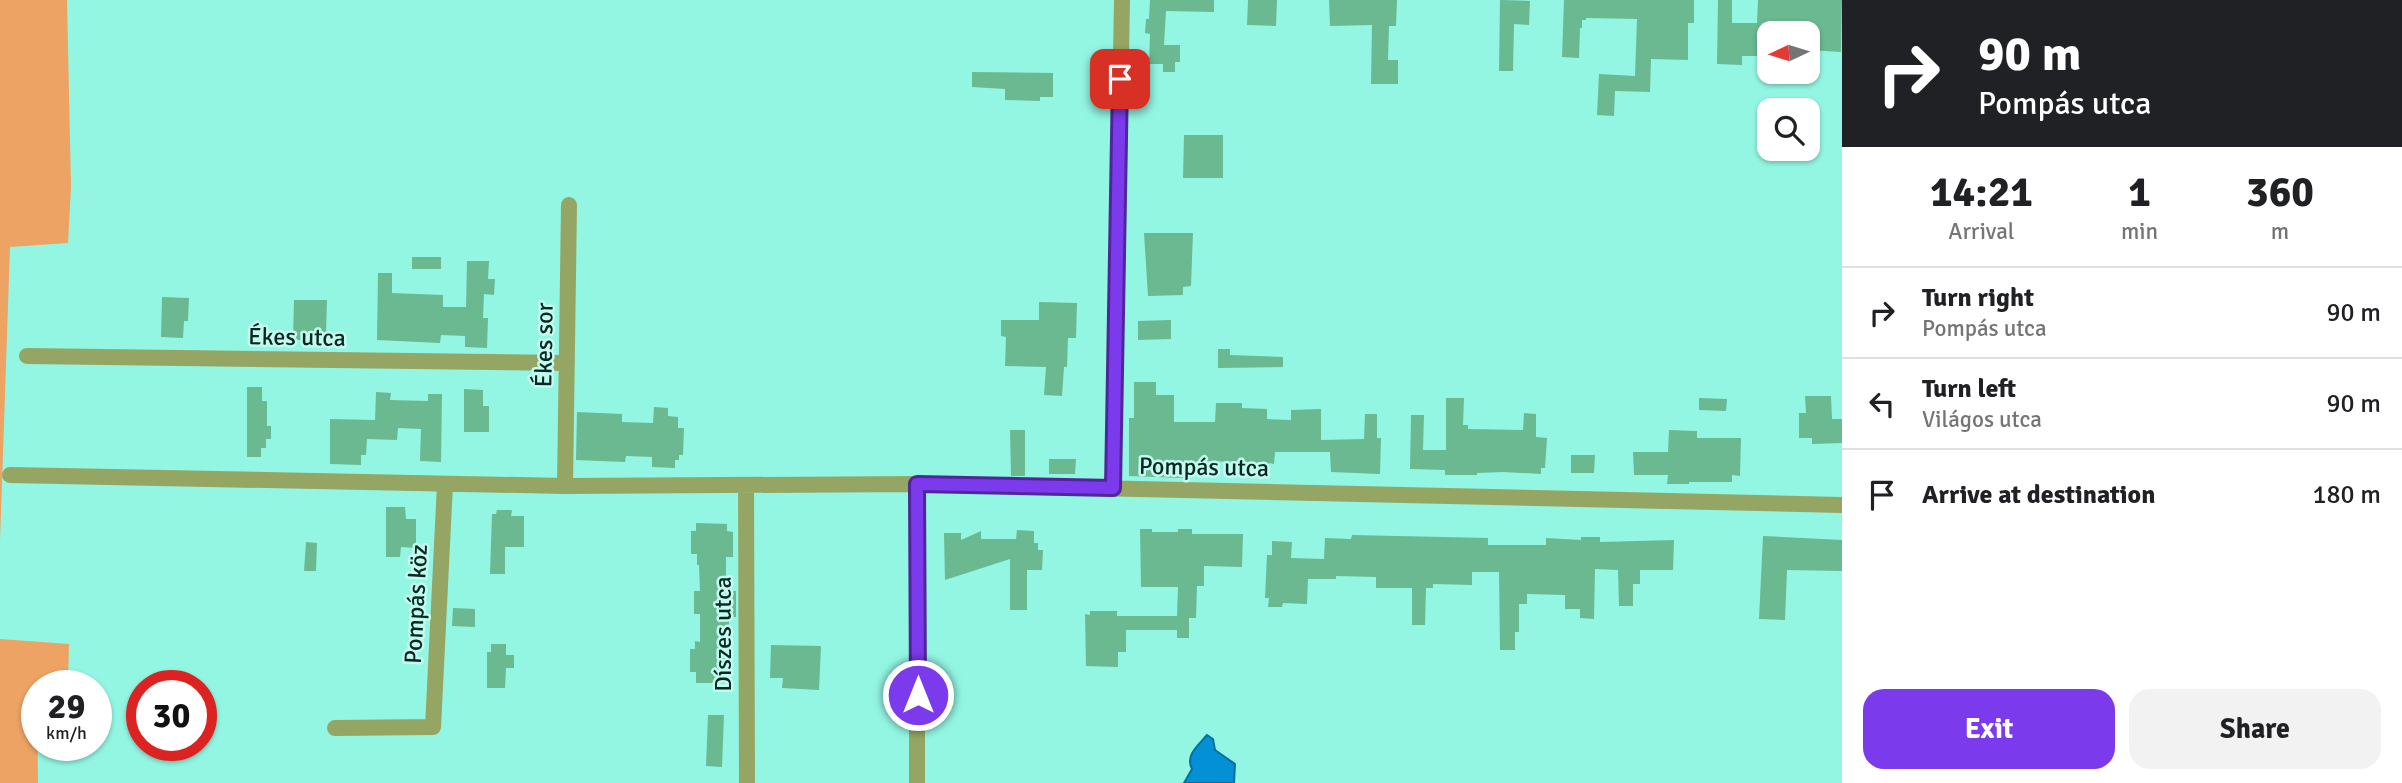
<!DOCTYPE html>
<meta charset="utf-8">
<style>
:root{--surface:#fff;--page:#f2f2f2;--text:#202124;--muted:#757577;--line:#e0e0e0;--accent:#7c3aed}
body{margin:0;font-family:Signika,sans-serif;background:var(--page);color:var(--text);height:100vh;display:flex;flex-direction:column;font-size:26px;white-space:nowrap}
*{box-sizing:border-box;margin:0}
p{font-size:23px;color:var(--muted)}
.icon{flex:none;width:38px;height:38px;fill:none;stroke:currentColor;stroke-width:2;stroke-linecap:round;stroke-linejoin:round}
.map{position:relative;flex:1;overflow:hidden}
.details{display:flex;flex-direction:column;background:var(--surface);width:560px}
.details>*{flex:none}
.hud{background:#202124;color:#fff;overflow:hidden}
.needle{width:46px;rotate:266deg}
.buttons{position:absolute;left:1757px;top:21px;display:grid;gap:14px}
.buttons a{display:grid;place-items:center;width:63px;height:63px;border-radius:14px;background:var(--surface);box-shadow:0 2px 5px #0004;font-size:35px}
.speed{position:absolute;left:21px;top:670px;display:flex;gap:14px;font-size:35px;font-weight:700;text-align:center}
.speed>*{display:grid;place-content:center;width:91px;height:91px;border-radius:50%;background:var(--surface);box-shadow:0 2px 5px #0004;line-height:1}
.speed small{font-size:18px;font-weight:400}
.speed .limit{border:10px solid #d22;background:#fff;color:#111}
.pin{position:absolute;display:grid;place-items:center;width:60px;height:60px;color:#fff;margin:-30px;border-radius:14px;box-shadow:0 4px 10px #0006}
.me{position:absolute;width:77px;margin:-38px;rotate:0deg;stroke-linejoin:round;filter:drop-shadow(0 0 5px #0008)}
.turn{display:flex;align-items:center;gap:24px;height:147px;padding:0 21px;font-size:32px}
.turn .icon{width:91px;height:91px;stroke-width:2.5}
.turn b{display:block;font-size:49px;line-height:60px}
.eta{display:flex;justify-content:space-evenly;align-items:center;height:119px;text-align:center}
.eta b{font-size:42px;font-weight:700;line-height:49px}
.cta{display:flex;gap:14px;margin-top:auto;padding:14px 21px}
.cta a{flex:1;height:80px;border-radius:21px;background:var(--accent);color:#fff;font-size:28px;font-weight:700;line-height:80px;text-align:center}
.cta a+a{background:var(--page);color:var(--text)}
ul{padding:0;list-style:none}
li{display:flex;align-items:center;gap:21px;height:91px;padding:0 21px;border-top:2px solid var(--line)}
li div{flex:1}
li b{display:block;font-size:26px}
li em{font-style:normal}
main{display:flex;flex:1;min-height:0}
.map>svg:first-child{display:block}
</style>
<main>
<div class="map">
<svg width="1842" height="783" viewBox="0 0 1842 783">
<rect width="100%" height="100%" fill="#93f6e3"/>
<path fill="#eda364" d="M0,0H67L71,187L68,243L10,247L0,542Z
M0,639L69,644L68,680L41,678L40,686H37L38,783H0Z"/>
<path fill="#0390d4" stroke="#04709f" stroke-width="2" d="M1207,735L1213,739L1215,750L1235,764L1234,783H1184L1192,769C1185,755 1198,746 1207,735Z"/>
<path fill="#6ab991" d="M1150,0H1214V12L1166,11L1164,45H1180V62H1175V72H1163V64H1149L1150,34L1145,33L1146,19H1149Z
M1248,0H1277L1276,26L1247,25Z
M1329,0H1397L1396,26H1389L1388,60H1398V84H1371L1372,25L1330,26Z
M1500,0L1530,1L1529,25L1514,24L1513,71H1499Z
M1564,0H1694V23H1688V60L1651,59L1650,92L1615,91L1614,116L1597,115L1599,74L1635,76L1637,19L1586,18V20H1582V28H1580L1579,58L1562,57Z
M1718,0H1732V23H1757L1758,0H1842L1841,52L1808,50V33H1769V56H1742V65L1717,64Z
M972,72L1053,73V97H1040V101L1005,100V89L972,87Z
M1184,135H1223V178H1183Z
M1144,233H1193L1191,286L1183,287V295L1148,296Z
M412,257H441V269H412Z
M467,261H489L488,279H495L494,295L484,294L483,318H488L487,348L465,347V336L441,335L440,343L377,340L378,273H392V293L443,295V307H466Z
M162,297L189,298L188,321H184L183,338L161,337Z
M294,300H327L326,334L315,333V340H293Z
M1039,302L1077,303L1076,338H1068L1067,367H1064L1062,396L1044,395L1046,367L1005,366L1006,337L1001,336V320H1039Z
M1171,320V339L1138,340V321Z
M1218,349H1230V355L1283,357V367L1218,368Z
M1134,382H1156V395H1174V422H1215L1216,403H1242V408L1267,409V419L1291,420V410L1321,409V440L1364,439L1365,414H1377V438H1381L1380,474L1331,472L1330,452H1275L1274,464L1269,463V470H1248V462L1197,461V463H1183V478L1129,476V418H1134Z
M247,387H262V401H267V426H271V439H266V448H261V457H247Z
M464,389L483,390V406H489V432H464Z
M376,392L391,393L390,400L428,401V394H442L441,462L420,461L421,429L398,428L397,440L367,439L366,455H361V465L330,464V419L375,420Z
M1805,396H1831L1832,419H1842V443L1812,444V438H1799V413H1806Z
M1446,398H1464L1463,425H1468V429L1523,430L1524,413L1536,414V437L1547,438L1545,468H1541V474L1503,472L1477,473V475H1445V470L1410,469L1411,415H1424L1423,450H1446Z
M1699,398L1727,399L1726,411L1699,410Z
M654,407L668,408V416L678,417V428H684L683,455H679V460H675V468L652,467V457L626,456L625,462L576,460L577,412L622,414V422L653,423Z
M1010,430H1025V476H1011Z
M1669,430L1697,431V438H1741L1740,476L1732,475V482H1689V484H1667L1668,475H1634L1633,452H1668Z
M1571,455H1595L1594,473H1571Z
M1049,459H1076L1075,474H1049Z
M386,507H405L406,519H416V548L401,547L400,557H386Z
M497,510H512L511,516H524V547H505V574H490L492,514H496Z
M696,523L727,524V531L733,532V557H726V583H731V591H736V617H729V625H727L726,650H732V675H725V683H696V672H690V649H695V641L700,642V614H694V591H700L699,565H697V554H691V531H696Z
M1140,529H1152V532H1178V529H1192V534H1243L1242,567L1204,566V586H1197L1196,618H1189V638H1177V630H1126V652H1118V667L1086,666L1085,614L1090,615V611H1117V616H1177L1178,587H1141Z
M1017,530L1034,531V543H1038V550H1043L1042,570H1027V610H1010V559L945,580L944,533H961V540L981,531V539H1016Z
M1352,535L1488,538V545H1546V538L1581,540V537H1600V542L1674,540L1673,570H1640V584H1633V606H1619L1618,570L1595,569L1594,619L1580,618V609H1565V595L1527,594V604H1519V632H1515V650H1500L1499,572H1472V585L1433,584V588H1426L1425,625H1412V588H1376V577L1336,576V579H1308L1307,604L1283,603L1282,607H1268L1269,598H1265L1267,555H1272V541L1292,542L1291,558L1324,559L1325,538L1351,539Z
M1763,536L1842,540V571L1787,570L1785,620L1759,619Z
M306,542L317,543L316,571H304Z
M453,608L475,609V627L452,626Z
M491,644H506V655H514V668H506L505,688H487V652H491Z
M771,645L821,646L819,690L782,688L783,678H770Z
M708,715H724L722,767L706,766Z"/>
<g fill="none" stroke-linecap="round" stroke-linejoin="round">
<path stroke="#95a664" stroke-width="16" d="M27,356L567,363
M10,475L565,486L917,484L1842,505
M917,484V783
M565,486L569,205
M746,486L747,783
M1113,488L1122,0
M335,728L433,727L445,484"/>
</g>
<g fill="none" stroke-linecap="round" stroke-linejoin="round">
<defs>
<path id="route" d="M918,695L917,484L1113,488L1120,79"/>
</defs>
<use href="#route" stroke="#51269a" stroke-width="18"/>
<use href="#route" stroke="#7c3aed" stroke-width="12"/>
</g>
<g text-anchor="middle" stroke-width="5" stroke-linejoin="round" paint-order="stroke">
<g font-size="24" fill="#062722" stroke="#c3fbef">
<text transform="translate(297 337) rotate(1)" y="8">Ékes utca</text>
<text transform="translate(544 345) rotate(-89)" y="8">Ékes sor</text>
<text transform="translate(1204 467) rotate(1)" y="8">Pompás utca</text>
<text transform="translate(416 604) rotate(-87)" y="8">Pompás köz</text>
<text transform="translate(723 634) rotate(-90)" y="8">Díszes utca</text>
</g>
</g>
</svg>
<div class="buttons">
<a><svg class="needle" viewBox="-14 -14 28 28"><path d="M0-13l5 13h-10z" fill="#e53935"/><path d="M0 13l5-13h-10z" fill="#757577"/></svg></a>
<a><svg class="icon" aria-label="search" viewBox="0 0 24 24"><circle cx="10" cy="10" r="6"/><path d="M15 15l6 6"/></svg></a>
</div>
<div class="speed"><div>29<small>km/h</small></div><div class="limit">30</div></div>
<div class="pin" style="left:1120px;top:79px;background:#d93025"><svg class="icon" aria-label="arrive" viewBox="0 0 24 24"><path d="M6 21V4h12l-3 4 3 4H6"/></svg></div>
<svg class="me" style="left:918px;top:695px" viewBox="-20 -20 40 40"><circle r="17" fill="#7c3aed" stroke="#fff" stroke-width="3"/><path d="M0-11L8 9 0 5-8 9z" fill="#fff"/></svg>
</div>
<section class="details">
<div class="hud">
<div class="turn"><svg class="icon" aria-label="right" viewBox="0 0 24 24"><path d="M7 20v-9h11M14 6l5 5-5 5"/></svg><div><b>90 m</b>Pompás utca</div></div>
</div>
<div class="eta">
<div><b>14:21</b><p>Arrival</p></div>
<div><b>1</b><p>min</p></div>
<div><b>360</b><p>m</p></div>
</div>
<ul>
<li><svg class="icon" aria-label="right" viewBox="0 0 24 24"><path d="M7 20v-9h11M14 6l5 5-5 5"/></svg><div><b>Turn right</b><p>Pompás utca</p></div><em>90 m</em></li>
<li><svg class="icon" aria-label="left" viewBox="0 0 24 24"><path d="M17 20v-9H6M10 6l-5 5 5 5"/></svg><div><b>Turn left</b><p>Világos utca</p></div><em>90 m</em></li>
<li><svg class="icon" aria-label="arrive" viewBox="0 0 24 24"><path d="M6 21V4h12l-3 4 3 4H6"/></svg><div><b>Arrive at destination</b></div><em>180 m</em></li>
</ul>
<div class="cta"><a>Exit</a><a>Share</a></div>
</section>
</main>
